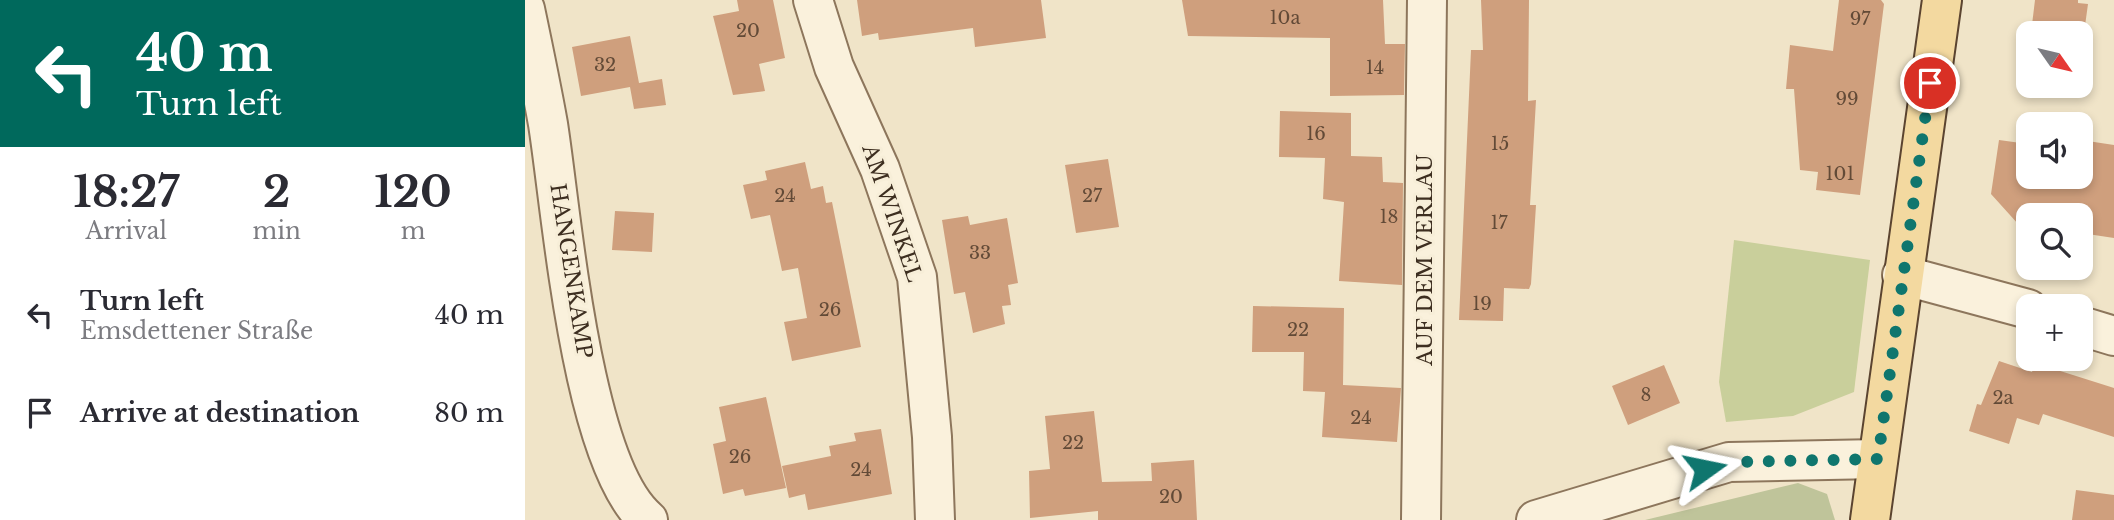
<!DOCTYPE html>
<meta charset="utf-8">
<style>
:root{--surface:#fff;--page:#f7f7f7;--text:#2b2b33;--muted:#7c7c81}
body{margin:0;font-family:"Libre Baskerville",serif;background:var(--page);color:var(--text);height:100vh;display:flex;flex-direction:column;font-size:26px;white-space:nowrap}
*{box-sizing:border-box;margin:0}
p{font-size:23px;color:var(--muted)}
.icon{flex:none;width:38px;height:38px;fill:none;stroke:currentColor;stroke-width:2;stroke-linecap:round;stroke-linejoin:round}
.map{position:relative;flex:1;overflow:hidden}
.details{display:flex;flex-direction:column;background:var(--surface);width:525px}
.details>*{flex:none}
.guide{background:#00695c;color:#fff;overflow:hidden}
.needle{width:46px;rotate:124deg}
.tools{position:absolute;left:1491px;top:21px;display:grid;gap:14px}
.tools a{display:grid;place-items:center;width:77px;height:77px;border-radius:14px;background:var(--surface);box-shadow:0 4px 10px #0003;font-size:35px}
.pin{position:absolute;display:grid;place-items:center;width:60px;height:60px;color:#fff;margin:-30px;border:4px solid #fff;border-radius:50%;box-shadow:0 2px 7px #0007}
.me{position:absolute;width:77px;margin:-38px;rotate:78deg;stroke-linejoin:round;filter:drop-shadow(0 0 5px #0008)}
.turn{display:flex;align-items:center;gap:24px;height:147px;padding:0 21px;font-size:32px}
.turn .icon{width:91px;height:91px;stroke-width:2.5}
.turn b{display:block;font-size:49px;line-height:60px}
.eta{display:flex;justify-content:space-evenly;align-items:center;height:119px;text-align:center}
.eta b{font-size:42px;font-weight:700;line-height:49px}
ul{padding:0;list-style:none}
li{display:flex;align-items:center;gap:21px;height:98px;padding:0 21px}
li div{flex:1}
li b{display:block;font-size:26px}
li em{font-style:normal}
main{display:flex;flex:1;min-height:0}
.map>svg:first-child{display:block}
</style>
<main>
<section class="details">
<div class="guide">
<div class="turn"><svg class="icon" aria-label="left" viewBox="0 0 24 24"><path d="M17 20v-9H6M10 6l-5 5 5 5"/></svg><div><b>40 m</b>Turn left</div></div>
</div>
<div class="eta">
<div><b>18:27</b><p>Arrival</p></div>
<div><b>2</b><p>min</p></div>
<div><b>120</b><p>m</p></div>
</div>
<ul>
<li><svg class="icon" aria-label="left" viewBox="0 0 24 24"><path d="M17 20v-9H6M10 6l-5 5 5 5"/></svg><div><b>Turn left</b><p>Emsdettener Straße</p></div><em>40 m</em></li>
<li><svg class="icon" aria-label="arrive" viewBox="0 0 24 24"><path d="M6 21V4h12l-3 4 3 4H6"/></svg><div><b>Arrive at destination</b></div><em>80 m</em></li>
</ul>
</section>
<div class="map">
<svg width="1589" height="520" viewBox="0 0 1589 520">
<rect width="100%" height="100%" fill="#f0e4c8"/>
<path fill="#c9cf9b" d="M1209,240L1345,260L1329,392L1268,416L1201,422L1194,382Z"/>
<path fill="#bfc49a" d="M1273,483L1302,494L1310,520H1120Z"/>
<path fill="#cf9f7d" d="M212,0H248L260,58L234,64L240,91L208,95L188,16L214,11Z
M332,0H516L521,38L450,47L448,28L354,40L353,33L337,36Z
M657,0H858L860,44H880L879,95L805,96V38L663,36Z
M956,0H1004L1003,101L1011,100L1005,205H1011L1006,284L1004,289L979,288L978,321L934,320L946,50H958Z
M1314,0H1356L1359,4L1335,195L1291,190L1293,172L1275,170L1269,89H1261L1265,45L1308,51Z
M1510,0H1553V3L1563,4L1559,33H1506Z
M105,36L114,83L137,79L141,105L109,109L105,87L56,96L47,47Z
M755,111L826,113V156L857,157L858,182L878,183L877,285L814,281L819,202L798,199L800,158L754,157Z
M1474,140L1503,144V177H1556V140L1589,145V238L1556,233V215H1503V235L1466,194Z
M583,159L594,227L551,233L540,165Z
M280,162L286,189L298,186L301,203L307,202L336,347L267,361L259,322L282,318L273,268L257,271L245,215L226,219L218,185L242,180L240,171Z
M90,211L129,213L127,252L87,250Z
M443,216L445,225L482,218L493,283L483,285L486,305L477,306L480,324L448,333L440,292L429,294L417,220Z
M728,306L819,308L818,385L876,388L872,442L797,437L800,392L778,391L779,352H727Z
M1474,361L1507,372L1510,363L1589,388V437L1518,414L1514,425L1492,418L1484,444L1444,431L1452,404L1456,405Z
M1139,365L1155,403L1103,425L1087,386Z
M241,397L261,488L220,496L218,489L198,494L188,444L201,441L194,407Z
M569,411L577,482L627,481L626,463L669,460L672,520H573V511L505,518L504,471L525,469L520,416Z
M356,429L367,494L283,510L280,494L264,498L257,466L306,456L304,446L331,441L329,433Z
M1551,490L1589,495V520H1547Z"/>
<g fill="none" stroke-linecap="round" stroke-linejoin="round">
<defs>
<path id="minor" d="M288,0L309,67L355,169L392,277L407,437L410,520
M0,9C8,47 16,85 23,124C37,213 56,464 123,520
M1377,275L1503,309
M1556,326L1589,336
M896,520L902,0
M1011,520L1204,462L1353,459"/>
<path id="major" d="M1345,520L1417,0"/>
</defs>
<use href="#minor" stroke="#8d765c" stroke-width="42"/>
<use href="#major" stroke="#5b4430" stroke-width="42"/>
<use href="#minor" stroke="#faf1dc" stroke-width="38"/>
<use href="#major" stroke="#f3d9a0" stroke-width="38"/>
</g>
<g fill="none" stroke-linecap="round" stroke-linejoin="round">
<path stroke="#0f766e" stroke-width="12" stroke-dasharray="0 21.6" d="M1180,469L1204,462L1353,459L1405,83"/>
</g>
<g text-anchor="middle" stroke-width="6" stroke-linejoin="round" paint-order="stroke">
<g font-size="18" fill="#624a37">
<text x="760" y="24">10a</text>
<text x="1335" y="25">97</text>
<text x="223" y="37">20</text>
<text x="80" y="71">32</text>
<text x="850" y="74">14</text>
<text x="1322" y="105">99</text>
<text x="791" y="140">16</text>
<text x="975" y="150">15</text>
<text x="1315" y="180">101</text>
<text x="260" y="202">24</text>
<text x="567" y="202">27</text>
<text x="864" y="223">18</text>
<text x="974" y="229">17</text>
<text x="455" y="259">33</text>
<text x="957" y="310">19</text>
<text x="305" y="316">26</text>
<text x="773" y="336">22</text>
<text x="1121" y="401">8</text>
<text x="1478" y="404">2a</text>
<text x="836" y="424">24</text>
<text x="548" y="449">22</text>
<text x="215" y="463">26</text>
<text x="336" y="476">24</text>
<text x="646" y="503">20</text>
</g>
<g font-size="21" fill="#3d2e20" stroke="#f7eed8">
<text transform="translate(367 213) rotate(71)" y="7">AM WINKEL</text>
<text transform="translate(900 260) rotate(-90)" y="7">AUF DEM VERLAU</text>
<text transform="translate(46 271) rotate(81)" y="7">HANGENKAMP</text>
</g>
</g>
</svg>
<div class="tools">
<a><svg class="needle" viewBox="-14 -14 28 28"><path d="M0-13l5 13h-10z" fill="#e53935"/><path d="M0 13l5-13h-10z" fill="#7c7c81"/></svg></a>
<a><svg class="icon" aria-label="sound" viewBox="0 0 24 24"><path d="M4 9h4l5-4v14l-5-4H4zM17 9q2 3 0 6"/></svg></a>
<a><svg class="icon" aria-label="search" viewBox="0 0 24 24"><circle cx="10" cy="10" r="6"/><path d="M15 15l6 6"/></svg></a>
<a>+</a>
</div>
<div class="pin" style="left:1405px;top:83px;background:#d93025"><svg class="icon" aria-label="arrive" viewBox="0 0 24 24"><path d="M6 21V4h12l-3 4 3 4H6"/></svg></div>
<svg class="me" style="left:1180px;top:469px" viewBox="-20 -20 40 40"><path d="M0-17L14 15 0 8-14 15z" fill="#0f766e" stroke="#fff" stroke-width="4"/></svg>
</div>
</main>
